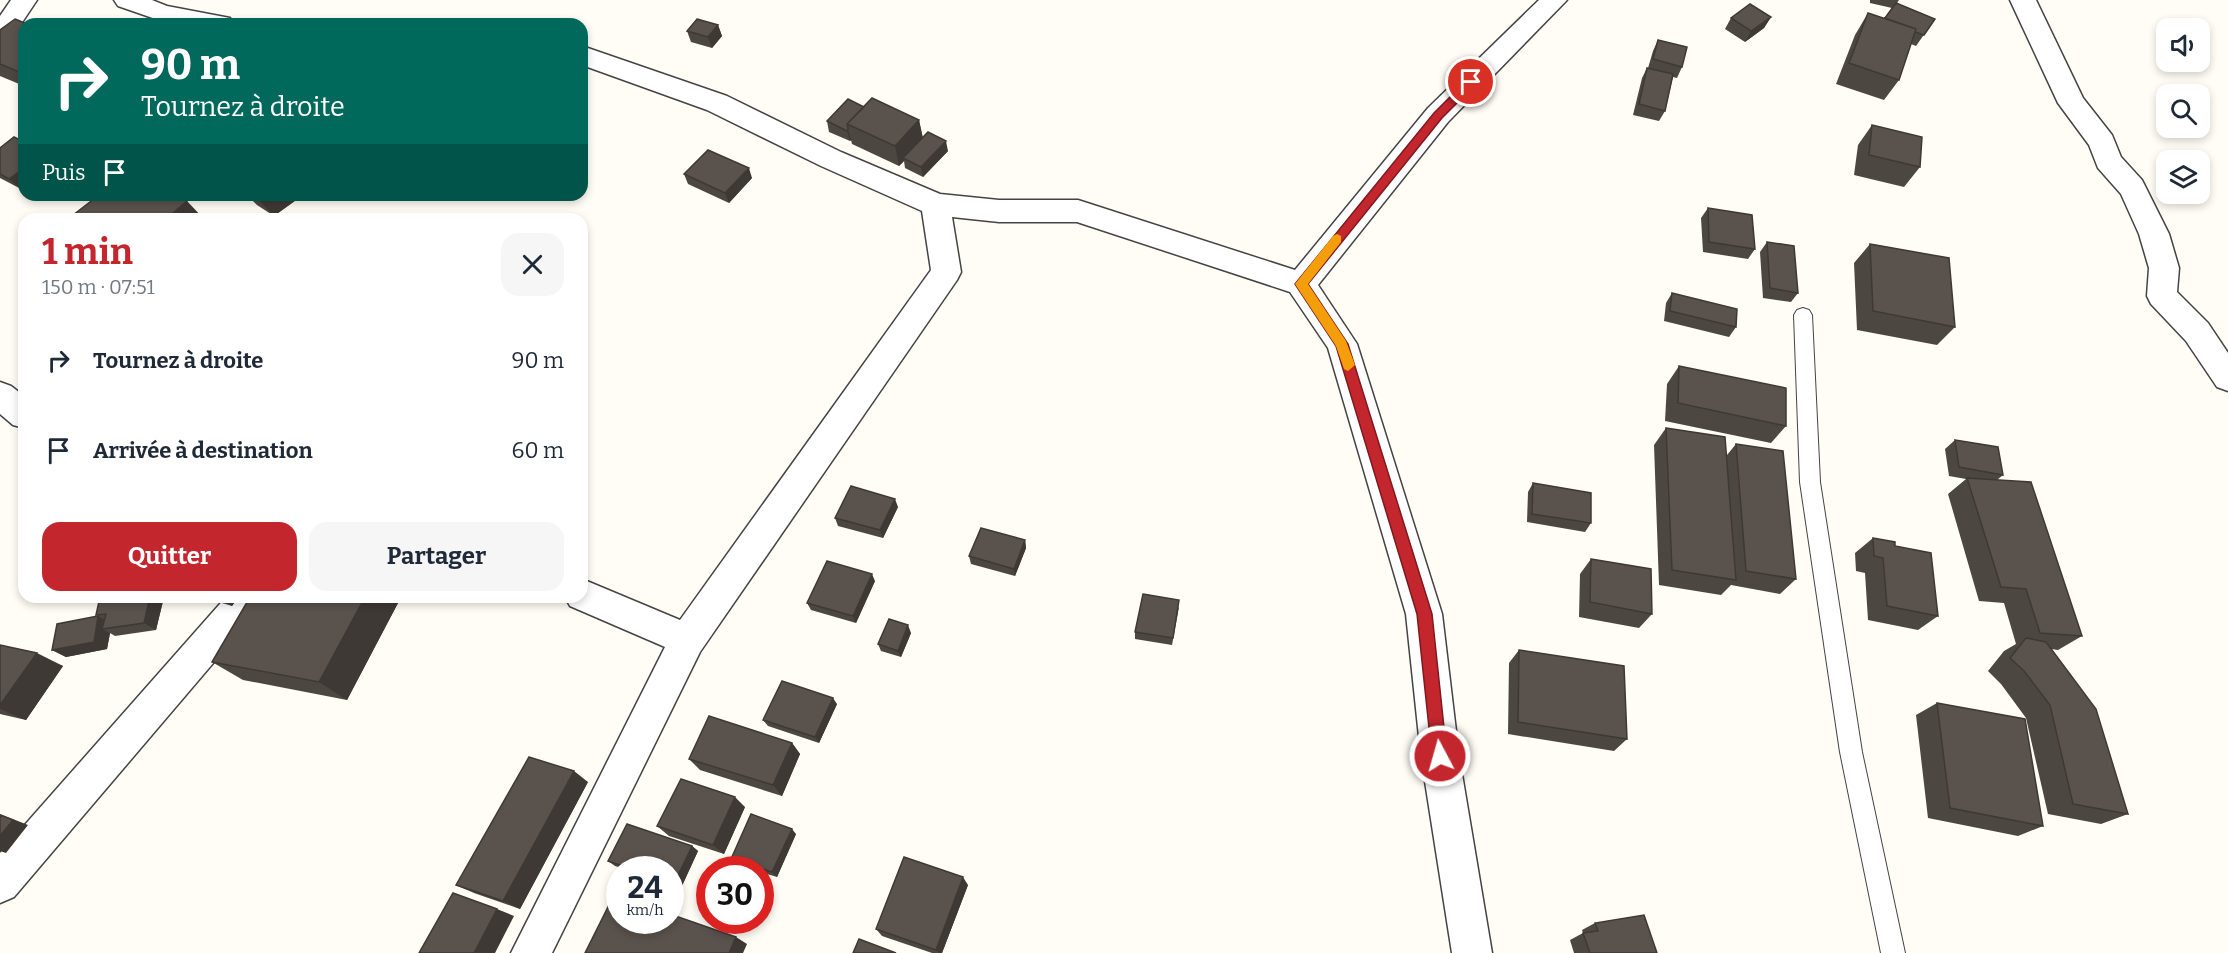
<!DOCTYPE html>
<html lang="fr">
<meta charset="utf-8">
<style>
:root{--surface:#fff;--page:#f6f6f7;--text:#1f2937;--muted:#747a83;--accent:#c4262e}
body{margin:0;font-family:Bitter,serif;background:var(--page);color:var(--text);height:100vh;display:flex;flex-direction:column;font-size:22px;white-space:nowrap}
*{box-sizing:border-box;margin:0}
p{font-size:20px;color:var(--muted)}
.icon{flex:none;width:33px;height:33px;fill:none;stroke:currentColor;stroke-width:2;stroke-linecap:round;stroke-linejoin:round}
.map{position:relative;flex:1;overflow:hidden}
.details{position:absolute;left:18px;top:213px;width:570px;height:390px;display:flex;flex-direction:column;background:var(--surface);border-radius:18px;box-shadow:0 3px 9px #0003}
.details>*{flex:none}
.hud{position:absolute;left:18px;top:18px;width:570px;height:183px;border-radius:18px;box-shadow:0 3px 9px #0003;background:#00695c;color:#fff;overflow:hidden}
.buttons{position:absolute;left:2156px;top:18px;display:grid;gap:12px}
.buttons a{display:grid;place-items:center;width:54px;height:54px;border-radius:12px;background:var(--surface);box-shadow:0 3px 9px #0003;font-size:30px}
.speed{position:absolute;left:606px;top:856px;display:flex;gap:12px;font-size:30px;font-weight:700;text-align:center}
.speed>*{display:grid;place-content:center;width:78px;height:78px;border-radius:50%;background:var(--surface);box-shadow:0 3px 9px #0003;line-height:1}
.speed small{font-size:15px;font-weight:400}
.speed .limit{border:9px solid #d22;background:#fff;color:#111}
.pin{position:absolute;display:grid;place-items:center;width:51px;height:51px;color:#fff;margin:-26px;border:3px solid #fff;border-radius:50%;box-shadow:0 2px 6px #0007}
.me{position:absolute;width:66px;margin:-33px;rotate:354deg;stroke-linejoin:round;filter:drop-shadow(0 0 4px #0008)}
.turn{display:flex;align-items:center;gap:21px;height:126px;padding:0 24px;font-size:27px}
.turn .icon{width:78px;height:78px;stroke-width:2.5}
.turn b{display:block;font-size:42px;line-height:51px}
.then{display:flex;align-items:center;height:57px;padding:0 24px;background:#0003;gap:12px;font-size:22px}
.round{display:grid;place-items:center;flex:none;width:63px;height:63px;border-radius:18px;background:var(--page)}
.overview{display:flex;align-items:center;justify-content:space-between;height:102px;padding:0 24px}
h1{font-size:36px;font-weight:700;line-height:45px;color:var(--accent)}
.cta{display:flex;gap:12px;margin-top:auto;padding:12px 24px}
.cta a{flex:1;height:69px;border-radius:18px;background:var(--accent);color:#fff;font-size:24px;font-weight:700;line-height:69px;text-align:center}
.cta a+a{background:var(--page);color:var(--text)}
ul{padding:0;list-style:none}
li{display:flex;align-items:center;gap:18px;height:90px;padding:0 24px}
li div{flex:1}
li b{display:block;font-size:22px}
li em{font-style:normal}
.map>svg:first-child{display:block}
</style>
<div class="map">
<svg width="2228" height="953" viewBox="0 0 2228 953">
<rect width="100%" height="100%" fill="#fffdf5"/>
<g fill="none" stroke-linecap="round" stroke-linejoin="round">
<defs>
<path id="lane" d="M1803,308L1809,310L1812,315L1820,482L1862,752L1905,953H1881L1840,752L1800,482L1794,315L1797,310Z"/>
<path id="street" d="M11,0H37L9,42L0,45V16Z
M114,0H152L167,6L230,18L234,24H170L118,6Z
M1539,0H1567L1448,122L1318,285L1357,344L1442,614L1459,756L1492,953H1452L1421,756L1406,614L1328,348L1290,292L1077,222H999L952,217L961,272L957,280L700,652L552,953H511L665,647L570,606L565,597H582V579L680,620L931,270L922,211L821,166L707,110L582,65V46L727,96L841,152L940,194L999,200H1078L1295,270L1428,108Z
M2010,0H2036L2083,98L2112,135L2121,157L2142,180L2169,234L2179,268L2177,292L2208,323L2228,353V391L2217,387L2186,341L2151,304L2147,296L2149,268L2139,234L2121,194L2098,168L2089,145L2058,103Z
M0,382L11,386L24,396V428L13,425L0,414Z
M226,597H265L260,608L14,897L0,903V853Z"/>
</defs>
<use href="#lane" stroke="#444" stroke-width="2"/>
<use href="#street" stroke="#444" stroke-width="3"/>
<use href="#lane" fill="#fff" fill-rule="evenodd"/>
<use href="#street" fill="#fff" fill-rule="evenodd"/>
</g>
<path fill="#4d4742" d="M1870,0H1899L1897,3L1935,19L1916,46L1911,44L1899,80L1884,100L1836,84L1855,35L1868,13L1884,19L1892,8L1870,3Z
M1771,17L1764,28L1745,42L1725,29L1731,18Z
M24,24V86L0,76V30Z
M718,25L722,36L712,48L691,42L687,31Z
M1658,40L1682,67L1677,78L1673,77L1665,111L1659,121L1633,115L1642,78L1647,68H1648L1653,51Z
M864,107L919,120L923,138L948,151L923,177L905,168L904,161L899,166L852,144L851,140L850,141L829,132L827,121Z
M1872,125L1920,167L1904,187L1854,175L1858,145Z
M24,142V187L21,189L0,178V148Z
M684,174L752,178L729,203L688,184Z
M247,195H303L274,216L257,205Z
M1708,208L1755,249L1748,259L1703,252L1701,218Z
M1767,242L1798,293L1791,302L1763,298L1760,252Z
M1870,244L1955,327L1937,345L1857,330L1854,263Z
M1672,293L1736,327L1729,337L1664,321L1666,303Z
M1679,366L1786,426L1771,443L1665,421L1667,384Z
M1666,428L1727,455L1736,444L1796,579L1780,594L1731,585L1721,595L1659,585L1654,445Z
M1955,440L2003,475L1997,480L2082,636L2058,650L2051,649L2128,814L2101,824L2048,814L2026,718L2001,684L1988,671L2004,651L2016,644L2004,603L1979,601L1948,494L1966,479L1949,476L1945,449Z
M1533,483L1591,523L1585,532L1527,522L1528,492Z
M898,507L883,538L838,526L835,518Z
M1873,538L1895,546L1938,616L1918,630L1868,620L1865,573L1856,571L1855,553Z
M1025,540L1026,548L1015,576L971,564L969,556Z
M1591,559L1652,614L1639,628L1579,617L1580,574Z
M875,581L856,623L811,610L807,603Z
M100,597H164L156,630L115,636L110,633L107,649L66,657L52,650L98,616L96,615Z
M202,597H238L232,606Z
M250,597H390L398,603L347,700L243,680L212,662Z
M1179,607L1172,645L1135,639V632Z
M911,633L901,657L881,651L878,644Z
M0,645L63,666L26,720L0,714Z
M1519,650L1627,739L1614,751L1508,734L1509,663Z
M1937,703L2043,826L2018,836L1928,818L1916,715Z
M837,704L819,743L768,726L763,720Z
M792,743L800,754L782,796L700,770L689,759Z
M588,782L520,909L474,893L456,885Z
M745,807L724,854L669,836L657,826Z
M796,834L777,877L760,872V870H756L736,863L731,859Z
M692,846L698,851L681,888L670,885V870H628L615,866L608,861Z
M968,885L942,953H932L882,936L876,929Z
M1595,923L1657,953H1574L1570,940L1583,933L1582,930Z"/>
<path fill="#3f3936" d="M1771,17L1764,28L1745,42L1751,31Z
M718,25L722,36L712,48L708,37Z
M24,68V77L19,72Z
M919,120L923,140L903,158L904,161L899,166L895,146Z
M848,129L851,140L850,141L847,131Z
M946,141L948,151L923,177L921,167Z
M24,168V187L21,189L9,179Z
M749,168L752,178L729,203L725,193Z
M254,195H303L274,216Z
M187,201L204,219H166Z
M895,499L898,507L883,538L880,530Z
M1025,540L1026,548L1015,576L1014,569Z
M872,574L875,581L856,623L853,616Z
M150,597H164L156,630L144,623Z
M219,597H238L232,606Z
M365,597H390L398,603L347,700L319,682Z
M98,616L111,623L102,629L110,633L107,649L66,657L52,650Z
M908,625L911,633L901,657L898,651Z
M37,653L63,666L26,720L0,709V705Z
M833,698L837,704L819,743L815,737Z
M792,743L800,754L782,796L773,785Z
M574,771L588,782L520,909L503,901Z
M735,797L745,807L724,854L713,845Z
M0,814L28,825L6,853L0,851Z
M792,829L796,834L777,877L772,872Z
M692,846L698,851L681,888L674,884Z
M963,877L968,885L942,953H939L936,950Z
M497,909L514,916L495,953H474Z
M736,937L747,944L743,953H729Z"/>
<path fill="#5a524d" stroke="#3f3936" stroke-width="1.5" d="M1896,3L1935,19L1924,35L1915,32L1916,29L1885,18Z
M1750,4L1771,17L1751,31L1731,18Z
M1868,13L1916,29L1899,80L1849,63Z
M15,19L27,24H24V68L19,72L0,64V30Z
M697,19L718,25L708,37L687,31Z
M1658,40L1687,47L1682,67L1653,59Z
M1647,68L1673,74L1665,111L1639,104Z
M872,98L919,120L895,146L847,124Z
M848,99L864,107L847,124L848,129L847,131L827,121Z
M1872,125L1922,137L1920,167L1869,155Z
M928,132L946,141L921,167L903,158Z
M14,137L24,142V168L9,179L0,174V148Z
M708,150L749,168L725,193L684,174Z
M99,195H175L187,201L166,219H68Z
M1708,208L1752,215L1755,249L1709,242Z
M1767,242L1794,246L1798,293L1770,288Z
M1870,244L1949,258L1955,327L1873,311Z
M1672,293L1737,309L1736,327L1670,311Z
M1679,366L1786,388V426L1678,403Z
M1666,428L1725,437L1736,580L1672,570Z
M1955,440L1998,447L2003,475L1959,467Z
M1736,444L1783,451L1796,579L1746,571Z
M1967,478L2031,482L2082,636L2040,633L2026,589L2001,587Z
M1533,483L1591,493V523L1532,514Z
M851,486L895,499L880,530L835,518Z
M981,528L1025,540L1014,569L969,556Z
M1873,538L1895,542V546L1931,553L1938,616L1887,606L1883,558L1874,556Z
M1591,559L1651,569L1652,614L1590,602Z
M827,561L872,574L853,616L807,603Z
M1143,594L1179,600L1173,638L1135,632Z
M100,597H150L144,623L102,629L106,614L96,615Z
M250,597H365L319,682L212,662Z
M98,616L94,642L52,650L57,624Z
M889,619L908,625L898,651L878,644Z
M2026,638L2046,642L2096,709L2128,814L2073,804L2050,705L2024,671L2010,658Z
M0,645L37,653L0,705Z
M1519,650L1624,666L1627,739L1518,722Z
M782,681L833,698L815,737L763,720Z
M1937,703L2025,719L2043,826L1950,808Z
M709,716L792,743L773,785L689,759Z
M529,757L574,771L503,901L456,885Z
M681,779L735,797L713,845L657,826Z
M751,814L792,829L772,872L731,859Z
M0,815L13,820L0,836Z
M627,824L692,846L674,884L670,882V870H634L608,861Z
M904,857L963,877L936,950L876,929Z
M453,893L497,909L474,953H419Z
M614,895L620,897V921H670V914L736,937L729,953H585Z
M1644,915L1657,953H1590L1583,933L1598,931L1595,923Z
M859,939L896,953H853Z"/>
<path fill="#c4262e" stroke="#7f191e" stroke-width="1.5" d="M1471,79L1475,80V85L1442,118L1308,284L1348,344L1432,614L1447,756L1445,761L1440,763L1434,761L1432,756L1417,614L1336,346L1295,284L1434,113L1467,80Z"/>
<path fill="#f59e0b" d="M1337,234L1341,236V242L1308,284L1346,341L1355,365L1348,371L1344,369L1336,346L1295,284L1333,236Z"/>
</svg>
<div class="buttons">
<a><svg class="icon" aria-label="sound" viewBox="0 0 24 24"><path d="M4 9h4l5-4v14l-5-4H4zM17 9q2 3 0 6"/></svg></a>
<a><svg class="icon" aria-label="search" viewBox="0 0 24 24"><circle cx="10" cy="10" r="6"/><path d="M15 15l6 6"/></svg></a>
<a><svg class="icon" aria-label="layers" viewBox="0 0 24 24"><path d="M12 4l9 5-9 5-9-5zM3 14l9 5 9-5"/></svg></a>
</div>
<div class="speed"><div>24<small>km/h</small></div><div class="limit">30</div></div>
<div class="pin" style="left:1471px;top:82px;background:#d93025"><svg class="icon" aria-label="arrive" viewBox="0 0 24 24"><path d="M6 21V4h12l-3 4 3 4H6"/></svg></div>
<svg class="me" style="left:1440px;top:756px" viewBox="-20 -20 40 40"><circle r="17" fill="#c4262e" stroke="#fff" stroke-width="3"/><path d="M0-11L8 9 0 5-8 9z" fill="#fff"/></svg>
<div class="hud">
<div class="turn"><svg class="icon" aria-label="right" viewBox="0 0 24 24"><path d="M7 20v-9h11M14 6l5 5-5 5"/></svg><div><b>90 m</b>Tournez à droite</div></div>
<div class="then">Puis<svg class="icon" aria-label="arrive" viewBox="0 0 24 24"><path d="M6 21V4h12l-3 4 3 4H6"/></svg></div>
</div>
<section class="details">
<div class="overview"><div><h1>1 min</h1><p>150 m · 07:51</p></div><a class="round"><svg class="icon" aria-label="close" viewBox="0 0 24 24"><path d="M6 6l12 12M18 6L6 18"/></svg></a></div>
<ul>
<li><svg class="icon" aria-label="right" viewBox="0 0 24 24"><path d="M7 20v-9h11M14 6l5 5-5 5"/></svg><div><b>Tournez à droite</b></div><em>90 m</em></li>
<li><svg class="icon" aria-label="arrive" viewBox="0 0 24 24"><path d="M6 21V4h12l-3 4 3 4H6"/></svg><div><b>Arrivée à destination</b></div><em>60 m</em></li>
</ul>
<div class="cta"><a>Quitter</a><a>Partager</a></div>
</section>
</div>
